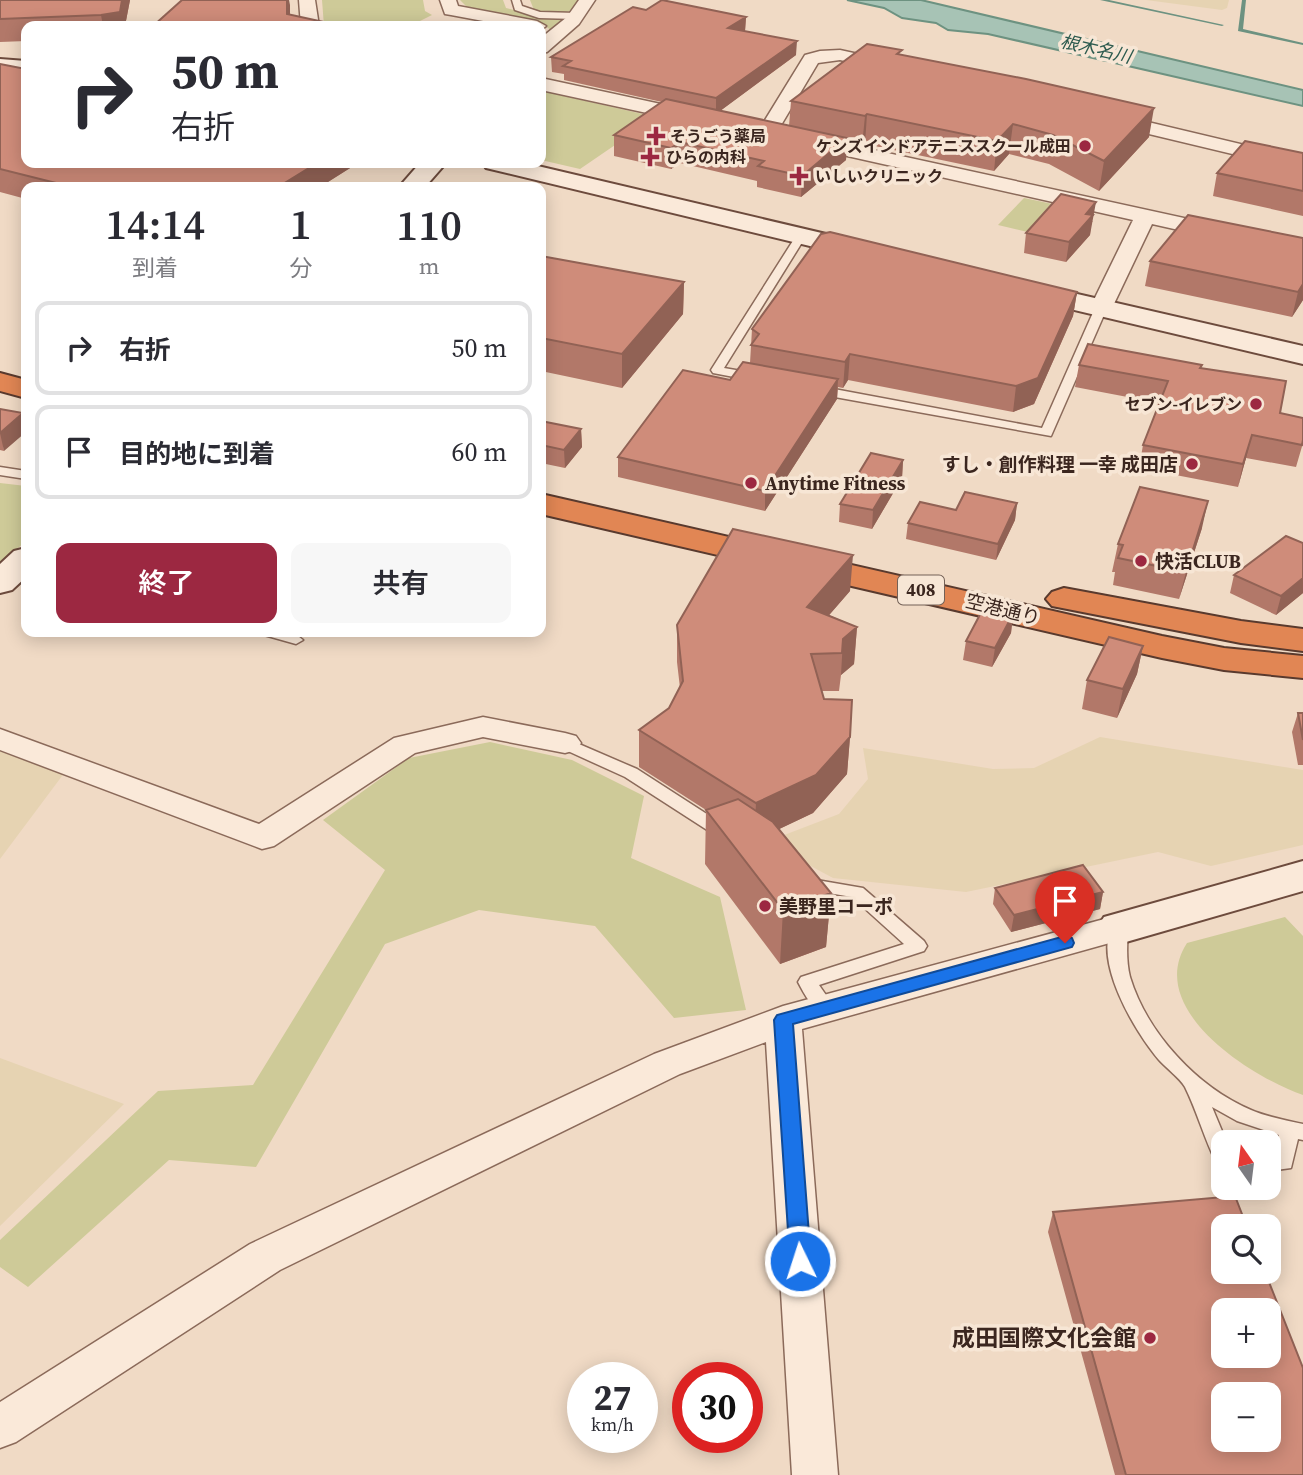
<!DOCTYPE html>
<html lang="ja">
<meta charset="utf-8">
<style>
:root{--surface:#fff;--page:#f7f7f7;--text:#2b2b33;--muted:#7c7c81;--line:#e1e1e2;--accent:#9c2841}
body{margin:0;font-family:"Source Serif 4","Noto Sans JP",serif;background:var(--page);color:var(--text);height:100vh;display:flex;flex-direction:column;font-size:26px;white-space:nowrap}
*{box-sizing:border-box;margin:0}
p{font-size:23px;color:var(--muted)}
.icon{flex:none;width:38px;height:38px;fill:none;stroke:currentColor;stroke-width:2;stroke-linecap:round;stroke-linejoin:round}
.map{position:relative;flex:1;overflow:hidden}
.side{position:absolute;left:21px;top:182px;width:525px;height:455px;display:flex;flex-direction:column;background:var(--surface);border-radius:14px;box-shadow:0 4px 18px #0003}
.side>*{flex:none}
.banner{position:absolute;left:21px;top:21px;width:525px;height:147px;border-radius:14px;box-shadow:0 4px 18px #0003;background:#fff;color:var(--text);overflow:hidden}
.needle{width:46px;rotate:346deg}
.controls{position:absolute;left:1211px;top:1130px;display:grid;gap:14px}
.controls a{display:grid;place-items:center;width:70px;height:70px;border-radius:14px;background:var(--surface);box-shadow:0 4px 18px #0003;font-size:35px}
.speed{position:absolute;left:567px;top:1362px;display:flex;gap:14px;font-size:35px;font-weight:700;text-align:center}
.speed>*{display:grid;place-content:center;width:91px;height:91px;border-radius:50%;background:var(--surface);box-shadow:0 4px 18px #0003;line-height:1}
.speed small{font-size:18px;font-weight:400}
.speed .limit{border:10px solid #d22;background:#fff;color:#111}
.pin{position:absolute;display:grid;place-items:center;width:60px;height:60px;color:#fff;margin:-72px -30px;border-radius:50% 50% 50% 0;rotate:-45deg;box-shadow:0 0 7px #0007}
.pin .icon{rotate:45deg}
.me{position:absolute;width:77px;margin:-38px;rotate:356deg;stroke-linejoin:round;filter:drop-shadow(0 0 5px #0008)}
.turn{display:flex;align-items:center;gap:24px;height:147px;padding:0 35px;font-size:32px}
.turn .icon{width:91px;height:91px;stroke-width:2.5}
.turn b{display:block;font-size:49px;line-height:60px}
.eta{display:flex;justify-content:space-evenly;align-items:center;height:119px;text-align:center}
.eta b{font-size:42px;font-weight:600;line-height:49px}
.cta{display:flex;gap:14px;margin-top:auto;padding:14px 35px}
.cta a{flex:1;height:80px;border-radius:14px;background:var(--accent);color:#fff;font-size:28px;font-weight:600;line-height:80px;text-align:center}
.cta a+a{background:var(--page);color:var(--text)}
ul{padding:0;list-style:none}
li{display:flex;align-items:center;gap:21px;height:94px;margin:0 14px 10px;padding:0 21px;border:4px solid var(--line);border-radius:14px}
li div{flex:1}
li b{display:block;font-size:26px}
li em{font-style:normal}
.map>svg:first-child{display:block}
</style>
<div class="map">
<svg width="1303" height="1475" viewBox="0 0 1303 1475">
<rect width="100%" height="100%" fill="#f0dac5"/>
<path fill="#e6d3b2" d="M1146,0H1229L1227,8L1222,10Z
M1100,737L1303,770V845L1211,866L1158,852L966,892L833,878L766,842L839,814L868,779L863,748L993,769L1034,768Z
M0,744L65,772L0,859Z
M0,1058L124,1104L0,1226Z"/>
<path fill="#ceca98" d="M322,0H423L425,11L432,15L410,26H324Z
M460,0H503L506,8L545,18H566L552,31L540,22L467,7Z
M530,0H581C570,18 551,15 534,10Z
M541,92H546L656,117L580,169L541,160Z
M1024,198L1062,206L1036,234L998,225Z
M0,483L26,486V541L0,564Z
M490,742L572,760L644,796L631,858L720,897L746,1010L674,1018L595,926L479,910L385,944L256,1167L169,1160L28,1287L0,1267V1240L158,1091L253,1085L385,870L323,820L409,758Z
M1285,917L1303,936V1095C1251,1077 1144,1009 1187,943Z"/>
<path fill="#a7c3b5" stroke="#6d9281" stroke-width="2" d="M847,0H921L1303,90V106L988,34L948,30L936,23L902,18L884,8Z"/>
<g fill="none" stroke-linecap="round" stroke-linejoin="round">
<path fill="#6d9281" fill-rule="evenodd" d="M1100,0H1109L1224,25L1222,26Z
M1242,0H1246L1243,29L1303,43V45L1238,31Z"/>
<defs>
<path id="lane" d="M512,0H520L522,6L540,12L576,13L580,16L576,19L539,18L515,10Z
M801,233L806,236L724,368L759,374L761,377L755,381L713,373L711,370L796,236Z
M1101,305L1107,308L1051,436L818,394L812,390L818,386L1042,428L1095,308Z
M0,467L26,471V479L0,475Z
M262,632C276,632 292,630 303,640L296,644L264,635Z
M565,738L637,769L730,829L732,833L730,837H718L625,777L559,747L557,743L559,739Z
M805,878L863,888L924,941L927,946L924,951L819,985L835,1008L833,1013C816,1018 805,995 798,982L801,977L904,944L852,897L799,888L796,884L799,880Z
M1119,922L1125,924L1128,928C1127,944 1126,961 1130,977C1147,1033 1197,1087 1251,1110C1267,1117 1285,1120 1303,1124V1140L1298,1139L1291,1168L1269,1171V1155L1275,1154L1279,1135L1237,1121L1212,1107L1227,1143H1223V1164L1216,1162C1204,1138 1197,1111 1185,1087C1179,1077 1167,1069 1159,1060C1135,1032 1092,960 1113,924Z"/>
<path id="street" d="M299,0H315L319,26H301Z
M440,0H456L458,6L537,21L546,26L541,30V26H510L451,15L445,14Z
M579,0H595L579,24L547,52L541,53V38L567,17Z
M840,50L895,62L898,66L889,71L840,60L818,63L774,137H760L757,133L805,55L820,51Z
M541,78L693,111L703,117L693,123L541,90Z
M1110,113L1303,159V171L1103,123L1100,119L1103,115Z
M805,135L1303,244V258L1152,224L1112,308L1109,313H1093L1090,308L1133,220L798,145L795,141Z
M483,717L565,733L576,736L581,743L576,750L565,753L483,737L415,753L274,846L262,849L0,750V729L259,824L394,738Z
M1119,915L1131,919L1137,928L1131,937L802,1029L838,1475H792L766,1042L680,1074L280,1270L16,1442L0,1448V1402L250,1244L654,1054L783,1006Z"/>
<path id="secondary" d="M0,59L26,61V75L0,73Z
M420,163H446L425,187H399Z
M483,163H525L877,246L881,252L877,258L868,260L486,168Z
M1025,282L1303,346V364L1015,296L1011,290L1015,284Z
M26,548V577L12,590L0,593V564L14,551Z
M1303,861V891L1119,944L1104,939L1097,928L1104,917Z"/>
<path id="highway" d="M0,373L26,380V398L0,391Z
M541,494L1162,636L1224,648L1303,656V678L1224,670L1162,658L541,514Z
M1064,588L1241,621L1303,629V651L1241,643L1052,606L1046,599L1052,592Z"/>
</defs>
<use href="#lane" stroke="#8b6a5a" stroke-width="3"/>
<use href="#street" stroke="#8b6a5a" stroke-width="3"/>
<use href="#secondary" stroke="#6d4b3d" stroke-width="4"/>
<use href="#highway" stroke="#593a2e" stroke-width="4"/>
<use href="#lane" fill="#fae9d9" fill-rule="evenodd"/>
<use href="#street" fill="#fae9d9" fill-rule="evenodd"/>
<use href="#secondary" fill="#fae9d9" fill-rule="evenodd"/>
<use href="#highway" fill="#e18654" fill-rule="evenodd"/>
</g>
<path fill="#b27869" d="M0,0H130L125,26H26V41L0,42Z
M646,10L746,17L745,31L796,55L720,111L789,126L791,101L902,55L1149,137L1099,191L1049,164L1009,154L994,171L865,144L862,146L847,142L846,160L801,197L757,187V181L680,163L671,169L614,156V135L662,102L564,80V74L552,72L551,57Z
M0,64L26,163H358L320,187H26V199L0,192Z
M1303,153V216L1213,196L1217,173Z
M1093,221L1091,223L1090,235L1066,262L1024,253L1026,233Z
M1303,238V300L1292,317L1145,286L1150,261Z
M541,256L684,282L683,314L622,388L541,371Z
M1077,292L1073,316L1034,404L1013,412L848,380L843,388L838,387L837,399L765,511L618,477V457L730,380L750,363L752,329Z
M1079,365L1201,368L1280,413L1303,443L1296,467L1246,458L1238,487L1139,468L1143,445L1159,403L1075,387Z
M0,409L4,451L0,450Z
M541,421L581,429L582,447L565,468L541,463Z
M903,460L902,478L872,529L839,522L840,504Z
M1017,503L1015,520L996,560L906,539L908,523L956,510Z
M1202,528L1179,599L1113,585L1115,572H1112L1118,544Z
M1303,543V593L1276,615L1230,593L1234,575Z
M850,591L829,615L857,627L854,664L841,675L839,691H822L824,699L850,737L847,774L813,813L779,829L831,893L826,947L780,964L705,864L706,810L639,767V730L669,708L680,688L677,662V625Z
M1013,614L1011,633L992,667L963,660L966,641Z
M1143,646L1137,674L1117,718L1082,709L1087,680Z
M1298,713H1303V765H1298L1292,732Z
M995,888L1103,892L1100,909L1011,932L993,904Z
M1053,1212L1303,1475H1115L1048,1232Z"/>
<path fill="#916255" d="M122,0H130L125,26H103L101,15Z
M287,0H289L290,5V26L287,14Z
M746,17L745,31L728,28Z
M797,41L796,55L716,114V98Z
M1154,108L1149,137L1099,191L1104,161Z
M867,114L865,144L862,146L865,116Z
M1013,124L1009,154L994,171L997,141Z
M847,138L846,160L801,197L802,176Z
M680,142V163L671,169V148Z
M317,163H358L320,187H278Z
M1096,202L1090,235L1066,262L1069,242L1086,214Z
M684,282L683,314L622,388V354Z
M1303,284V300L1292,317L1298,292Z
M1077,292L1073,316L1034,404L1013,412L1016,386Z
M850,354L848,380L843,388L845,362Z
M838,379L837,399L765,511V491Z
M23,413L26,426V432L4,451L0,433Z
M581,429L582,447L565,468L564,450Z
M1252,435L1246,458L1238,487L1243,464Z
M903,460L902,478L872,529L873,510Z
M1208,501L1202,528L1179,599L1186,572Z
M1017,503L1015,520L996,560L998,544Z
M853,555L850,591L805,643L807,607Z
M1303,578V593L1276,615L1281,596Z
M1013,614L1011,633L992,667L995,648Z
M857,627L854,664L841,675L843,639Z
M1143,646L1137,674L1117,718L1123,689Z
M850,737L847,774L813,813L754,841L756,803Z
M1103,892L1100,909L1011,932L1014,915Z
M831,893L826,947L780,964L783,910Z"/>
<path fill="#cf8c7a" stroke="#916255" stroke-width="2" fill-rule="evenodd" d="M0,0H122L120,12L101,15L0,19Z
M182,0H287V14L342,26H153Z
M662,0L746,17L728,28L797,41L716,98L563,66L571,61L551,57L633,7L646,10Z
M867,44L902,50L897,54L1026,79L1154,108L1104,161L1053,135L1013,124L997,141L867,114L865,116L791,101Z
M0,64L26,69V163H317L278,187H72L0,169Z
M666,99L847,138L802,176L758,166L764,161L680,142L671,148L614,135Z
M1245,141L1303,153V191L1217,173Z
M1061,194L1096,202L1086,214L1093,215L1069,242L1026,233Z
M1188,215L1303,238V284L1298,292L1150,261Z
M830,232L1077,292L1038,378L1016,386L850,354L845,362L751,345L759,334L752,329L821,234Z
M541,256L684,282L622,354L541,338Z
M1088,344L1202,365L1200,368L1286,381L1280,413L1303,418V440L1302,445L1252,435L1243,464L1143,445L1168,381L1079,365Z
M743,362L838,379L765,491L618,457L683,370L730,380Z
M0,409L23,413L0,433Z
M541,421L581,429L564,450L541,445Z
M871,453L903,460L873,510L840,504Z
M1140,487L1208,501L1186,572L1118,558L1123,545L1118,544Z
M965,492L1017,503L998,544L908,523L920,502L956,510Z
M733,529L853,555L807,607L857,627L843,639L842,653L811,654L824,699L852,700L850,737L816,775L756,803L639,730L669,708L683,681L677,625Z
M1286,536L1303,543V578L1281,596L1234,575Z
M984,607L1013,614L995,648L966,641Z
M1109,637L1143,646L1123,689L1087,680Z
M1298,713H1303V740Z
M738,799L773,822L831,893L783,910L706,810Z
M1083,865L1103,892L1014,915L995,888Z
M1235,1196L1247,1227H1223V1272H1265L1303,1368V1475H1126L1053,1212ZM1223,1311H1269V1356H1223ZM1223,1395H1269V1440H1223Z"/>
<path fill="#1a73e8" stroke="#114b97" stroke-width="2" d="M1065,936L1072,938L1074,943L1072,947L793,1024L811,1261L808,1267L800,1270L793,1267L790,1261L774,1020L777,1015Z"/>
<g fill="#9c2841" stroke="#f7e6d5" stroke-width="2.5">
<path d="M652.5 125.5h7v7h7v7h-7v7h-7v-7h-7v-7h7z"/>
<circle cx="1085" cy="146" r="7"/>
<path d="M646.5 146.5h7v7h7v7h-7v7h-7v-7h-7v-7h7z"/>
<path d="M795.5 165.5h7v7h7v7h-7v7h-7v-7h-7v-7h7z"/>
<circle cx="1256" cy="404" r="7"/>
<circle cx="1192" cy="464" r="7"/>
<circle cx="751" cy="483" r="7"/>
<circle cx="1141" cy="561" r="7"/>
<circle cx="765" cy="906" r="7"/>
<circle cx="1150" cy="1338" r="7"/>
</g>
<g text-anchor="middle" stroke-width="7" stroke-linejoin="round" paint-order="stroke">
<g font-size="16" font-weight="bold" fill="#3b261f" stroke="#f7e6d5" text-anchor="start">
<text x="670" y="142">そうごう薬局</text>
<text x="1071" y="152" text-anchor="end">ケンズインドアテニススクール成田</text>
<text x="666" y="163">ひらの内科</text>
<text x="815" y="182">いしいクリニック</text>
<text x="1242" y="410" text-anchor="end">セブン-イレブン</text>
</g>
<g font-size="18" font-style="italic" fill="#2d5b4f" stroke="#f7e6d5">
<text transform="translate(1096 49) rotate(13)" y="6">根木名川</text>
</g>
<rect fill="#f7e6d5" stroke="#736056" stroke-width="2" x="898" y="575.5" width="46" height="29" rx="5"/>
<g font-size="18" font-weight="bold" fill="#3b261f">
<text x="921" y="596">408</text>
</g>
<g font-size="19" font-weight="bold" fill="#3b261f" stroke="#f7e6d5" text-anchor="start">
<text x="1178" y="471" text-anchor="end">すし・創作料理 一幸 成田店</text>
<text x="765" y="490">Anytime Fitness</text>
<text x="1155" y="568">快活CLUB</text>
<text x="779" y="913">美野里コーポ</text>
</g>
<g font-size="19" fill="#3b261f" stroke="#f7e6d5">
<text transform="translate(1003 609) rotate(14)" y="7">空港通り</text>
</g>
<g font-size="23" font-weight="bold" fill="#3b261f" stroke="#f7e6d5" text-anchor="end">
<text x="1136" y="1346">成田国際文化会館</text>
</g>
</g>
</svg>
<div class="controls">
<a><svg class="needle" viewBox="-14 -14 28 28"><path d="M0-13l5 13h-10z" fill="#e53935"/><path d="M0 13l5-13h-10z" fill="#7c7c81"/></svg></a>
<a><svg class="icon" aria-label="search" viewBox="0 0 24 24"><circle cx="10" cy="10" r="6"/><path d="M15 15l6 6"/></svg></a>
<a>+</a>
<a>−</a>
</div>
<div class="speed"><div>27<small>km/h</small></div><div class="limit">30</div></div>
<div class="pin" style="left:1065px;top:943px;background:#d93025"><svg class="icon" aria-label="arrive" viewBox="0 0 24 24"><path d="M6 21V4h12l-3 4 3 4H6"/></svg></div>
<svg class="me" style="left:800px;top:1261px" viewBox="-20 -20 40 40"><circle r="17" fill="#1a73e8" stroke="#fff" stroke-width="3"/><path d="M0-11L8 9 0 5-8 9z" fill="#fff"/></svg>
<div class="banner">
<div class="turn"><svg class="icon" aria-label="right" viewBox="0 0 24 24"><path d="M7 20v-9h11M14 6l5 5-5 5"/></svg><div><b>50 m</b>右折</div></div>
</div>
<section class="side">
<div class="eta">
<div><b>14:14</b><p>到着</p></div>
<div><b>1</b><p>分</p></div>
<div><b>110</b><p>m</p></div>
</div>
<ul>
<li><svg class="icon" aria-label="right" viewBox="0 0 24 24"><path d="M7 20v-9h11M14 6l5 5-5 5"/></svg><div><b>右折</b></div><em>50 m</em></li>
<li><svg class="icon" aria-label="arrive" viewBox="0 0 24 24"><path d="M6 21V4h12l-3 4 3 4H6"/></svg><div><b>目的地に到着</b></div><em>60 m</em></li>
</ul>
<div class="cta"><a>終了</a><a>共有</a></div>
</section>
</div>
